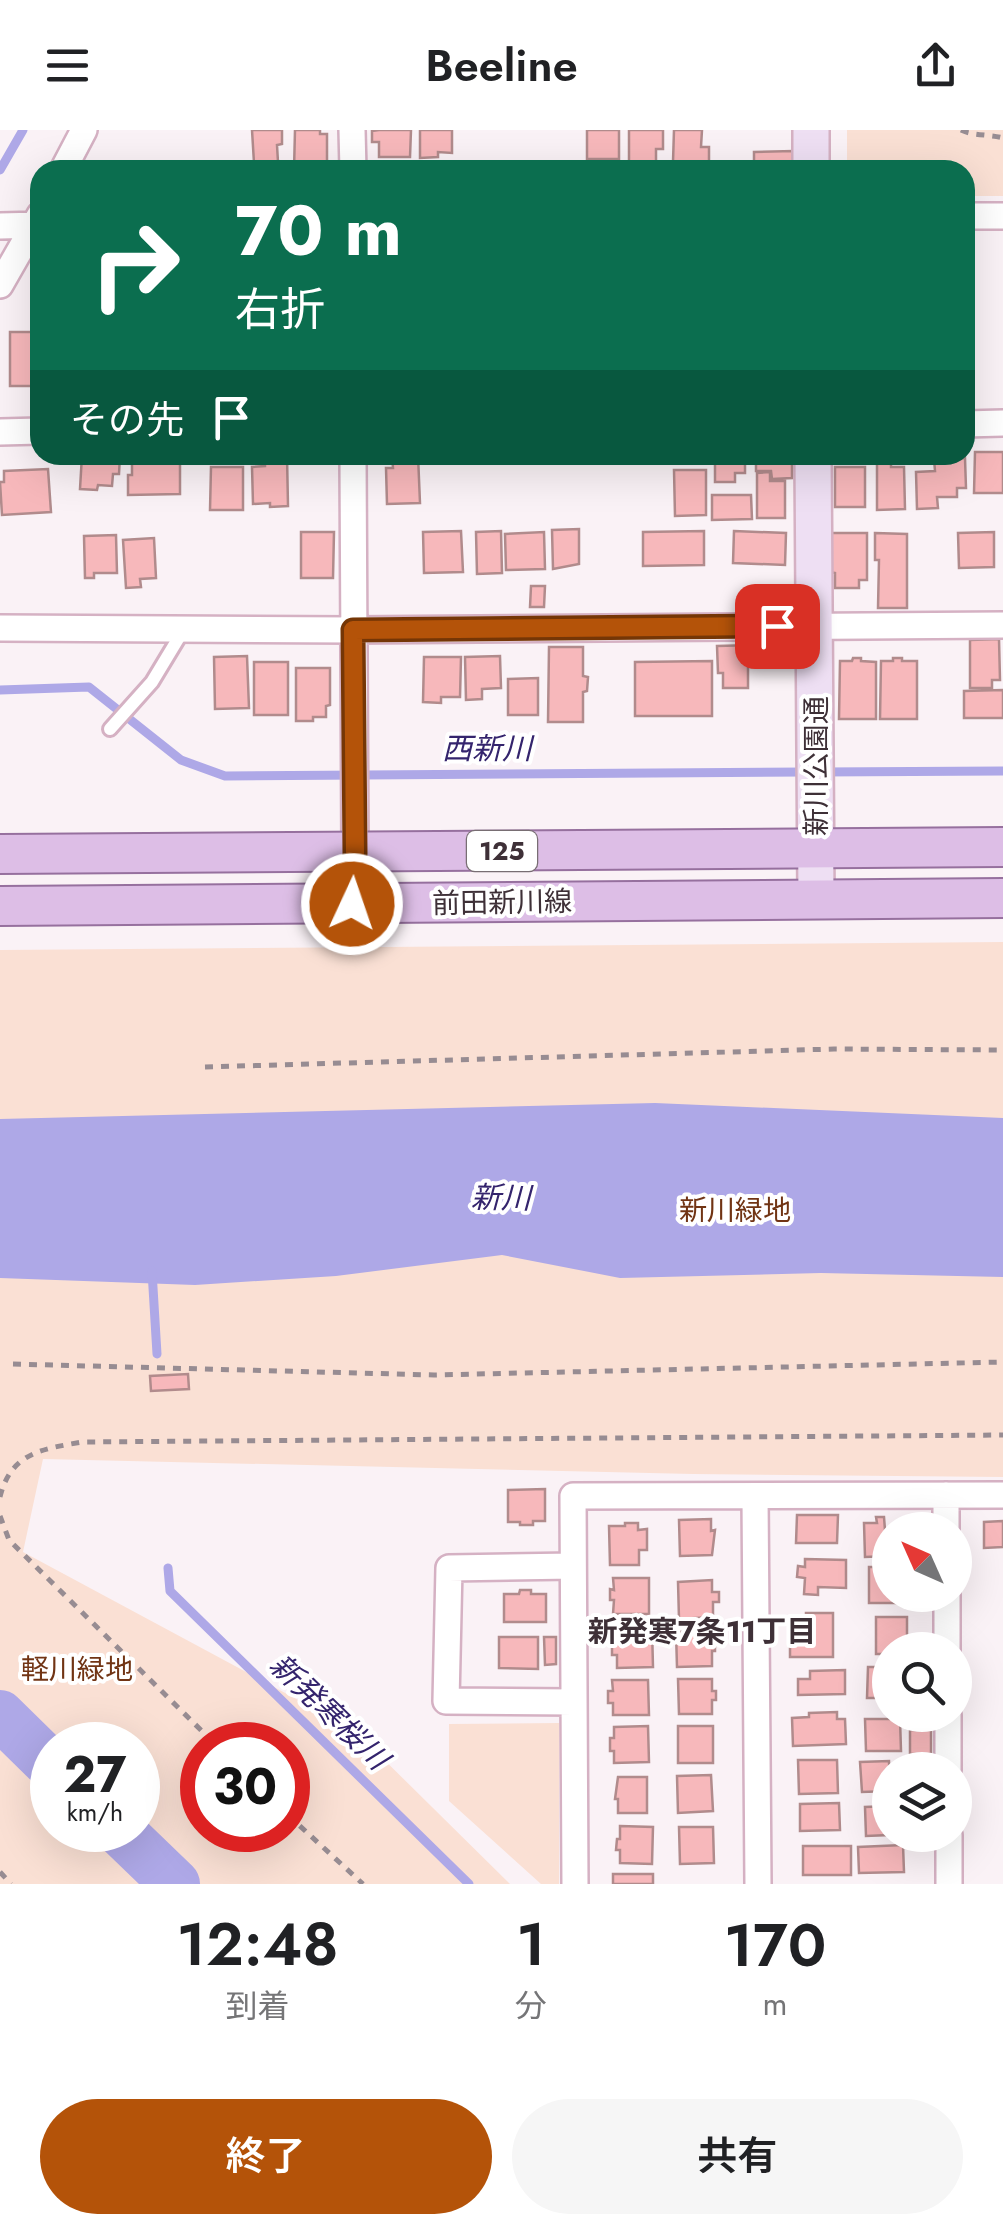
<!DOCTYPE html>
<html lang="ja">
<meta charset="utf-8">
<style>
:root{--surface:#fff;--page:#f6f6f6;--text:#202124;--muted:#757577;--accent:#b45309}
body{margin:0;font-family:Jost,"Noto Sans JP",sans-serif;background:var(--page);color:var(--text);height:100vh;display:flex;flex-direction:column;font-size:38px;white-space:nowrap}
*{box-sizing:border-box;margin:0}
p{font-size:32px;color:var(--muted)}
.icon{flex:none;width:55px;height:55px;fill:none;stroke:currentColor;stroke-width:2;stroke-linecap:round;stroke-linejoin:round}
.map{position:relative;height:1754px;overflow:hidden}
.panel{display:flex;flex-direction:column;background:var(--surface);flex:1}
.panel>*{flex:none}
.banner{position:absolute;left:30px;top:30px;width:945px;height:305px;border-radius:30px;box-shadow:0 10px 40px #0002;background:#0b6e4f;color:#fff;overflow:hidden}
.needle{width:65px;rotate:315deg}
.controls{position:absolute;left:872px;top:1382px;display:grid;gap:20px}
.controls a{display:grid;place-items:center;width:100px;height:100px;border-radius:50%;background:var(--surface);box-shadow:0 10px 40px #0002;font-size:50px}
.speed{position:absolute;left:30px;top:1592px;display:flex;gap:20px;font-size:50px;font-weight:700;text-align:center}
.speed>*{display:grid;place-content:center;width:130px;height:130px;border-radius:50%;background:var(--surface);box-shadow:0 10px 40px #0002;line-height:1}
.speed small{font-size:25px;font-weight:400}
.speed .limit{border:15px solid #d22;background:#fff;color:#111}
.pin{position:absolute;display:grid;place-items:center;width:85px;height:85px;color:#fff;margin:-42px;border-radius:20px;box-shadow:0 5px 15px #0006}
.me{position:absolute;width:110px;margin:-55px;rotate:3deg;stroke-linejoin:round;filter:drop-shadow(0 0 8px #0008)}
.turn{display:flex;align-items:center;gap:35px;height:210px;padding:0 40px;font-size:45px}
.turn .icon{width:130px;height:130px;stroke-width:2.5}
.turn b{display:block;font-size:70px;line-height:85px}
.then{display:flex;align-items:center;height:95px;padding:0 40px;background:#0003;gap:20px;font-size:38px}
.eta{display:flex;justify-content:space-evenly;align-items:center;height:170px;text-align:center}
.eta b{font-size:60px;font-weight:600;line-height:70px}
.cta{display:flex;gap:20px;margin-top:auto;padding:20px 40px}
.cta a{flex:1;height:115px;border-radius:60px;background:var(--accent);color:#fff;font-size:40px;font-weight:600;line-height:115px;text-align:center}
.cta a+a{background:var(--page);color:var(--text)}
header{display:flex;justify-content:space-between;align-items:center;height:130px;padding:0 40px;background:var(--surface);font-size:45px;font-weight:600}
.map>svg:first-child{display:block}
</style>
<header><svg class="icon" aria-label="menu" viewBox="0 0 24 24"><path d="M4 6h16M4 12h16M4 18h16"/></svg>Beeline<svg class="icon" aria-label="share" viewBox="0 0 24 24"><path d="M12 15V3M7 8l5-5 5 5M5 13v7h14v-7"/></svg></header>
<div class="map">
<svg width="1003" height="1754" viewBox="0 0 1003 1754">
<rect width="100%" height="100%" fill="#faf2f6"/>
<path fill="#fae0d4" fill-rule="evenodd" d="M847,0H1003V66H965V40H847Z
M1003,812V1347L693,1344L43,1329L23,1422L354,1600L510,1754H0V820ZM52,1615H138V1700H52ZM202,1615H288V1700H202Z
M559,1593V1754H541L449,1671V1594Z"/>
<path fill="#aea8e7" d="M655,973L1003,988V1147L821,1143L620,1148L502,1125L336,1146L195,1155L0,1148V989Z"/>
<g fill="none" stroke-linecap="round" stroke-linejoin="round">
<path stroke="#aea8e7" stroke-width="9" d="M0,40L23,0
M0,560L89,557L181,630L225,646L805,642
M821,642L1003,641
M152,1141L157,1224
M168,1438L170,1461L469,1754"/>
<path stroke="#aea8e7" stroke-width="50" d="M0,1585L52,1636
M119,1700L175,1754"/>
</g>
<path fill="#f7b8bb" stroke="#b18b8c" stroke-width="2.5" d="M252,0H282V14L277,15L278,32L254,33Z
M295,0H320V4H327V40H294Z
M379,0H411L410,27H379V12H372V1Z
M420,0H452V23L438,22V27L420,28Z
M587,0H619V29H587Z
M629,0H663V19H656V36H629Z
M674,0H702L701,17H709V32H673Z
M793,21V40H754V22Z
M10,202H40V256H10Z
M975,322H1003V363H974Z
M82,325H120L119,344H113L112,356L98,355L97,360L80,359Z
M265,325H287L288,376L270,377V373L253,374L252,337L265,336Z
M392,325H418L420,373L387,374L386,338H393Z
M715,325H745V343H735V352H715Z
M756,325H792V348L772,349L771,341H756Z
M965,328L966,358H957V367H937L938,378L917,379L916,342L935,341L934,329Z
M877,331H891V337H904L905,379L877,380Z
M180,332V364L128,365V345H132V333Z
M211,337H243V380H210Z
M835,337H865V377H835Z
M48,339L51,382L2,385L0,352H4V341Z
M674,340H706V385L675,386Z
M770,342V351H785V388H757V343Z
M712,365H751L752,389L712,390Z
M579,399V434L553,439L552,400Z
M461,401L463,442L424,443L423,402Z
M501,401L502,443L477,444L476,402Z
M704,401V435L643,436V402Z
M734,401L786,403L785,435L733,433Z
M301,402H334L333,448H301Z
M544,402L545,439L506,440L505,404Z
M994,402V437L959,438L958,403Z
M830,403H867V450H859V458H835V443L830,442Z
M875,403L907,404V478H878L879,430H875Z
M116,405L117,443H94V448H85L84,406Z
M154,408L156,448L140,449L141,457L126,458L123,410Z
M531,456H545L544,477H530Z
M999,509L1000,550H992V558H970V510Z
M754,515V533H748V558H723V543H718L717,516Z
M549,517H583V546L588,547L587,561L583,562V592H548Z
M247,526L249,578L215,579L214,527Z
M500,526L501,558L482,559V569L466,570L465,527Z
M424,527H461L460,567H441V573L423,572Z
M853,528H861V531L876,532V589H839L840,531H852Z
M893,528H902V531H917V589H880L881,531H893Z
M712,531V586H635V532Z
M254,532H288V585H254Z
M296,538H330V575L326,576V587H313V591H296Z
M538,548V585H508V549Z
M1003,560V588H964V561Z
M188,1244L189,1259L151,1261L150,1246Z
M545,1359V1391H533V1395H520V1392H508V1360Z
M797,1385H838L837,1413H796Z
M876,1387H884L885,1400H907H890V1426L865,1427L864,1393H877Z
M711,1389V1401L715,1400L712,1425L680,1426L679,1390Z
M1003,1391V1417L984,1418V1392Z
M625,1393H638V1400L647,1399V1420H639V1435H610L609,1396H625Z
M805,1429L846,1430V1458L818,1457V1465L804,1464L805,1448L797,1447L798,1436L805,1437Z
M869,1437H890V1465H912V1467H898V1473H869Z
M613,1448H649V1484H613L614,1470H610V1459L614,1460Z
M712,1450V1462H719V1472H713V1487L679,1489L678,1452Z
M520,1460H531V1464H546V1492H504V1464H519Z
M806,1483H833V1527H790V1503H806Z
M876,1487H907V1520H890V1524H876Z
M652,1498L653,1537L617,1538V1525H612V1512L617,1511L616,1499Z
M711,1501V1513H715V1521H712V1536L677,1537L676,1502Z
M499,1507H538V1539L499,1538Z
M544,1507H556V1534L545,1535Z
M868,1537H890V1568H867Z
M845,1540V1564L798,1565V1549H810V1541Z
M678,1549H712V1561H716V1570H712V1584H679Z
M612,1550H648L649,1585H613V1573H608V1561H613Z
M837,1582V1589H845L846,1614L793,1616L792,1588L809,1587V1583Z
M865,1589H900L901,1621H866Z
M648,1596L649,1632L614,1633V1621H610V1608H614V1597Z
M678,1596H713V1633H678Z
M910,1600H931V1624H910Z
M798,1630H837L838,1663L799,1664Z
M889,1631L890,1661L862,1662L860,1632Z
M711,1645L713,1681L678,1683L677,1646Z
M618,1647H647V1683H618V1669H615Z
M839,1673L840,1700L800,1701V1674Z
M890,1676V1705L866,1706L865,1677Z
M620,1696L653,1697L652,1734L620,1733V1720H616L617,1709H620Z
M679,1697H713L714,1733L680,1734Z
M903,1715L904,1742L859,1743L858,1717Z
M803,1716H851V1745H803Z
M613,1744H653V1754H613Z"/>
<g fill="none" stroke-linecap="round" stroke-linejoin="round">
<defs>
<path id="lane" d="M110,599L152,552L184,499"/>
<path id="street" d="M352,0L353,40
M63,40L84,0
M965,86H1003
M0,96L40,95
M0,155L40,85
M965,294L1003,293
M0,302L40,301
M0,498L353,500L1003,495
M353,774L355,723L353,325
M946,1365V1400
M755,1366L758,1754
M573,1436L449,1438L446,1571L574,1572
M947,1465V1520
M948,1585V1640
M949,1705V1754
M575,1754L573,1366L1003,1365"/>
<path id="secondary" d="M811,0V40
M813,325L816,768"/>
<path id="primary" d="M0,724L1003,717
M0,776L1003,768"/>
</defs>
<use href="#lane" stroke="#d5b1c3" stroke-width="18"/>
<use href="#street" stroke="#d5b1c3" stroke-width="30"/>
<use href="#secondary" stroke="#d5b1c3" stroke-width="40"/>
<use href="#primary" stroke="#96709e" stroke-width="42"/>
<path stroke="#978c92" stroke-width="5" stroke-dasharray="8 8" stroke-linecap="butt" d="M961,0C973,6 989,4 1003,8
M205,937L834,919L1003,920
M13,1234L434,1245L1003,1232
M0,1367C11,1322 43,1319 82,1312L1003,1305
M0,1386L9,1410L216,1615
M288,1685L363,1754
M0,1742L11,1754"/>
<use href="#lane" stroke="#fff" stroke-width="12"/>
<use href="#street" stroke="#fff" stroke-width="25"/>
<use href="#secondary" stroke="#eedff3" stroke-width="35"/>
<use href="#primary" stroke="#ddbee6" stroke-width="38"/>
</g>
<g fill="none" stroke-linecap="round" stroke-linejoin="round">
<defs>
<path id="route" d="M352,774L355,723L353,500L777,496"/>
</defs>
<use href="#route" stroke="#753606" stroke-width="25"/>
<use href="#route" stroke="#b45309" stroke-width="18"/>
</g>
<g text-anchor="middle" stroke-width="8" stroke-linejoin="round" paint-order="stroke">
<rect fill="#fff" stroke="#786e73" stroke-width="2.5" x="467" y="701" width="70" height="40" rx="8"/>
<g font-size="25" font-weight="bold" fill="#3e3037">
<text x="502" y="730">125</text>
</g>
<g font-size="28" fill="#3e3037" stroke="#fff">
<text transform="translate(816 636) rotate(-90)" y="10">新川公園通</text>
<text transform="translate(502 772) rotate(-1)" y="10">前田新川線</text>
</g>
<g font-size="28" fill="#713414" stroke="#fff">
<text x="735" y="1090">新川緑地</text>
<text x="77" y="1549">軽川緑地</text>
</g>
<g font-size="30" font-style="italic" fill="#34246d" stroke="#fff">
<text x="487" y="629">西新川</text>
<text transform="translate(501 1068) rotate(1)" y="10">新川</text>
<text transform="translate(329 1582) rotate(44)" y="10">新発寒桜川</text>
</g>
<g font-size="30" font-weight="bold" fill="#3e3037" stroke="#fff">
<text x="702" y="1512">新発寒7条11丁目</text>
</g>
</g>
</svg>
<div class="controls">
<a><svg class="needle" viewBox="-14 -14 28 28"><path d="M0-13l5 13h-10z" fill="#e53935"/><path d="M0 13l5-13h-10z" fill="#757577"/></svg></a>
<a><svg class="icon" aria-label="search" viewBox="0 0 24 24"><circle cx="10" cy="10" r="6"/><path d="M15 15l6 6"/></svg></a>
<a><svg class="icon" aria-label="layers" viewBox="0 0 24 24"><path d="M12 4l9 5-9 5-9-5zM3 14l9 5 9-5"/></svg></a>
</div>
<div class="speed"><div>27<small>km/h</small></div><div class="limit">30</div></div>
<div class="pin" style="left:777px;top:496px;background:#d93025"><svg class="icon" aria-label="arrive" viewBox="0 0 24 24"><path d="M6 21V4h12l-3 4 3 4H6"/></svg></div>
<svg class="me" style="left:352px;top:774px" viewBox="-20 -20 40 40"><circle r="17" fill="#b45309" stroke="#fff" stroke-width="3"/><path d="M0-11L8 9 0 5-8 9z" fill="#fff"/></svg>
<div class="banner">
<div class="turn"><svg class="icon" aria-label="right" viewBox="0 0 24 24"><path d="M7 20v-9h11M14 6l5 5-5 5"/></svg><div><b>70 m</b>右折</div></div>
<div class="then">その先<svg class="icon" aria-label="arrive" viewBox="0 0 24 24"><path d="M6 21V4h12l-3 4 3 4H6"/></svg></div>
</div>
</div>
<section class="panel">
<div class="eta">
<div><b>12:48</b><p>到着</p></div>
<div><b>1</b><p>分</p></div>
<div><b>170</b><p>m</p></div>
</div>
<div class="cta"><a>終了</a><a>共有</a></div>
</section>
